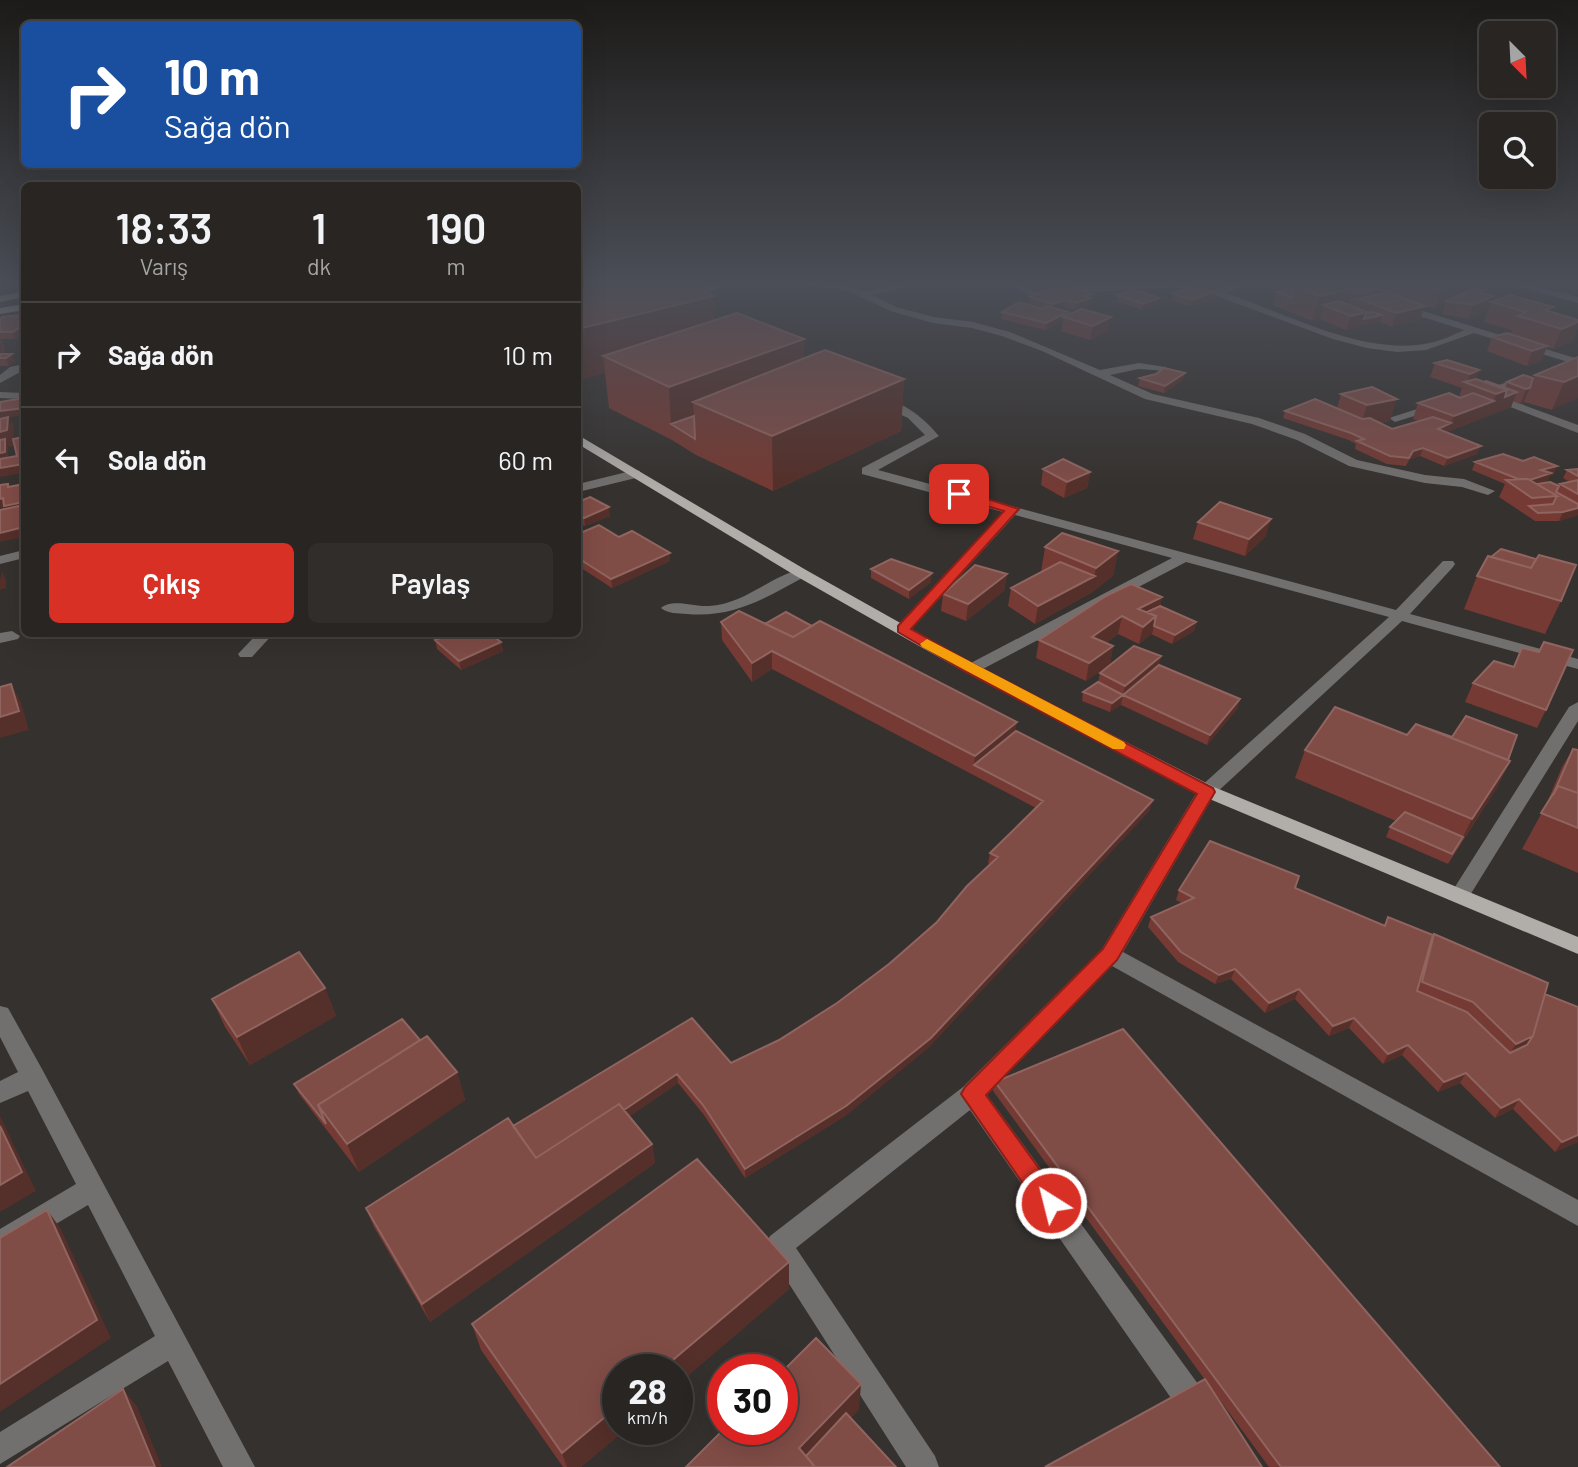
<!DOCTYPE html>
<html lang="tr">
<meta charset="utf-8">
<style>
:root{--surface:#282522;--page:#302d2a;--text:#f1f3f6;--muted:#a5a5a5;--line:#444240;--accent:#d93025}
body{margin:0;font-family:Barlow,sans-serif;background:var(--page);color:var(--text);height:100vh;display:flex;flex-direction:column;font-size:26px;white-space:nowrap}
*{box-sizing:border-box;margin:0}
p{font-size:23px;color:var(--muted)}
.icon{flex:none;width:38px;height:38px;fill:none;stroke:currentColor;stroke-width:2;stroke-linecap:round;stroke-linejoin:round}
.map{position:relative;flex:1;overflow:hidden}
.sheet{position:absolute;left:21px;top:182px;width:560px;height:455px;display:flex;flex-direction:column;background:var(--surface);border-radius:10px;box-shadow:0 7px 28px #0002,0 0 0 2px var(--line)}
.sheet>*{flex:none}
.banner{position:absolute;left:21px;top:21px;width:560px;height:147px;border-radius:10px;box-shadow:0 7px 28px #0002,0 0 0 2px var(--line);background:#1a4fa0;color:#fff;overflow:hidden}
.needle{width:46px;rotate:156deg}
.buttons{position:absolute;left:1479px;top:21px;display:grid;gap:14px}
.buttons a{display:grid;place-items:center;width:77px;height:77px;border-radius:10px;background:var(--surface);box-shadow:0 7px 28px #0002,0 0 0 2px var(--line);font-size:35px}
.speed{position:absolute;left:602px;top:1354px;display:flex;gap:14px;font-size:35px;font-weight:700;text-align:center}
.speed>*{display:grid;place-content:center;width:91px;height:91px;border-radius:50%;background:var(--surface);box-shadow:0 7px 28px #0002,0 0 0 2px var(--line);line-height:1}
.speed small{font-size:18px;font-weight:400}
.speed .limit{border:10px solid #d22;background:#fff;color:#111}
.pin{position:absolute;display:grid;place-items:center;width:60px;height:60px;color:#fff;margin:-30px;border-radius:14px;box-shadow:0 4px 10px #0006}
.me{position:absolute;width:77px;margin:-38px;rotate:324deg;stroke-linejoin:round;filter:drop-shadow(0 0 5px #0008)}
.turn{display:flex;align-items:center;gap:24px;height:147px;padding:0 28px;font-size:32px}
.turn .icon{width:91px;height:91px;stroke-width:2.5}
.turn b{display:block;font-size:49px;line-height:60px}
.eta{display:flex;justify-content:space-evenly;align-items:center;height:119px;text-align:center}
.eta b{font-size:42px;font-weight:600;line-height:49px}
.button{display:flex;gap:14px;margin-top:auto;padding:14px 28px}
.button a{flex:1;height:80px;border-radius:10px;background:var(--accent);color:#fff;font-size:28px;font-weight:600;line-height:80px;text-align:center}
.button a+a{background:var(--page);color:var(--text)}
ul{padding:0;list-style:none}
li{display:flex;align-items:center;gap:21px;height:105px;padding:0 28px;border-top:2px solid var(--line)}
li div{flex:1}
li b{display:block;font-size:26px}
li em{font-style:normal}
.map>svg:first-child{display:block}
</style>
<div class="map">
<svg width="1578" height="1467" viewBox="0 0 1578 1467">
<rect width="100%" height="100%" fill="#35312e"/>
<g fill="none" stroke-linecap="round" stroke-linejoin="round">
<path fill="#72706e" fill-rule="evenodd" d="M738,283L682,300L677,297L710,284Z
M798,283H840L864,291L907,283H928L872,295L896,307L934,317L973,322L1010,332L1100,370L1139,363L1166,367V371L1139,369L1110,375L1153,394L1259,418L1305,434L1357,460L1425,475L1464,479L1495,491L1488,495L1462,487L1425,483L1349,466L1297,440L1252,424L1145,399L1042,351L1002,336L972,328L933,323L890,311L849,291Z
M1005,283H1018L1045,296L1037,298Z
M1049,283L1100,286L1190,283L1216,290L1234,283H1248L1226,293C1285,313 1365,357 1429,343C1441,341 1453,335 1464,330L1397,309V305L1400,304L1578,359V365L1474,333L1426,350L1397,352L1367,348L1333,339L1211,294L1179,287L1091,292Z
M1505,283H1522L1578,297V303Z
M24,364V370L0,383V375L10,367Z
M1523,377L1533,379L1491,393L1578,425V433L1474,393Z
M0,392L24,393V399L0,398Z
M878,400C900,397 926,420 939,436L878,470L1396,610L1443,561H1453L1455,564L1453,567L1410,614L1578,659V669L1402,621L1214,795L1123,952L1578,1200V1226L1112,966L987,1095L1209,1399L1213,1410L1209,1421L1198,1425L1187,1421L970,1110L796,1248L935,1456L939,1467H906L770,1254L766,1245L770,1236L963,1087L1102,949L1200,787L1389,617L1186,562L977,672H965L963,669L965,666L1172,558L1015,515L909,632H897L895,629L897,626L1003,512L862,474V468L925,435L908,418L878,404Z
M1436,403L1440,404V408L1395,422L1389,418Z
M635,470L640,471V477L578,492V484Z
M24,550V558L0,564V556Z
M801,569L806,570L808,573L806,576C765,598 735,618 687,614C678,613 668,614 661,608C672,598 695,607 709,606C744,604 769,577 801,569Z
M12,631L20,636L18,639L0,643V633Z
M257,634H273L252,657H240L238,654Z
M1578,702V721L1467,900L1460,903L1453,900L1450,895L1453,890L1569,707Z
M0,1006L8,1008L42,1069L255,1467H223L168,1361L0,1464V1432L155,1336L88,1205L0,1257V1229L76,1184L28,1091L0,1103V1081L18,1072L0,1037Z"/>
<path fill="#b1ada9" fill-rule="evenodd" d="M24,291V297L0,302V296Z
M24,304V310L0,314V308Z
M578,435L806,570L977,666L1214,787L1578,937V954L1200,795L965,672L796,576L578,444Z"/>
</g>
<path fill="#743a33" fill-rule="evenodd" d="M578,283L714,296L715,321L804,339V358L904,379L901,431L773,491L696,455L672,440L609,408L605,373L578,380Z
M1018,283H1061L1093,294L1090,305L1075,310L1064,307L1058,309L1068,315L1111,317L1108,331L1090,340L1061,331L1063,321L1045,330L1001,319L1002,312L1043,308L1029,304L1030,297L1042,292L1018,284Z
M1367,283H1458L1452,298L1481,293L1488,309L1468,319L1442,314L1445,304L1434,309L1425,306L1420,319L1392,327L1380,322L1346,330L1320,319L1312,321L1273,305L1276,292L1280,291L1282,284H1366ZM1376,291L1383,293L1374,295Z
M1215,292L1214,298L1190,306L1171,300L1173,293Z
M1117,295L1158,305L1142,310L1116,301Z
M1491,302L1551,312L1573,341L1553,349L1547,347L1541,361L1527,366L1487,351L1492,337L1511,334L1512,330L1484,322Z
M23,315L24,318V335H22L16,339H0V320Z
M0,341H2L5,349L3,350L5,354L15,361L9,366H0Z
M1578,357L1552,410L1524,402L1520,404L1513,401L1511,407L1446,432L1477,454L1444,466L1420,456L1410,459L1406,466L1387,464L1355,449L1356,444L1349,440L1283,418L1285,411L1337,408L1341,394L1372,387L1390,421L1380,423L1392,429L1419,421L1413,419L1418,403L1459,396L1462,388L1430,377L1435,363L1479,370L1476,379L1505,388L1507,382L1533,378L1535,375Z
M1156,374L1183,380L1164,393L1138,386L1140,378Z
M1475,462L1554,474L1550,475L1547,482L1542,483L1559,486L1560,484L1570,482L1563,478L1567,470L1578,469V515L1559,521H1535L1499,497L1505,484L1472,470Z
M1043,469L1090,472L1087,488L1064,498L1041,485Z
M578,502L610,516L585,526L578,522Z
M1198,522L1266,536L1245,556L1193,539Z
M578,534L619,537L670,553V561L612,588L578,566Z
M1045,547L1118,551L1113,576L1091,593L1035,624L1008,606L1011,588L1041,572Z
M871,569L931,582L909,599L871,578Z
M1007,574L1004,591L966,621L941,611L943,594Z
M1477,576L1561,601L1545,634L1464,609Z
M1162,597L1160,606L1196,622L1194,631L1172,644L1151,634L1139,644L1118,634L1106,643L1113,646L1110,664L1086,681L1036,658L1039,640Z
M721,622L765,624L1016,731L1150,810L929,1047L845,1116L745,1178L704,1115L678,1083L630,1116L652,1144L655,1163L430,1322L374,1227L366,1208L513,1126L692,1018L731,1063L779,1040L837,1003L889,964L937,922L990,864L988,863L990,853L1036,808L772,669L752,682L722,640Z
M435,640L501,642L503,651L461,670L437,649Z
M1522,648L1546,710L1537,728L1465,702L1473,683L1513,667Z
M1161,656L1159,665L1238,708L1207,745L1121,705L1110,712L1082,701L1083,692L1098,682L1100,673Z
M1407,735L1510,761L1496,789L1448,864L1386,837L1390,827L1396,821L1295,778L1305,750Z
M1573,749L1578,750V873L1522,849L1546,805L1562,767Z
M1295,888L1384,926L1388,917L1431,938L1434,934L1545,994L1578,1007V1142L1555,1152L1513,1109L1495,1118L1460,1083L1438,1092L1402,1055L1383,1064L1349,1028L1329,1036L1295,999L1265,1013L1231,979L1215,984L1178,962L1148,927L1151,917L1182,903L1176,900L1179,890Z
M325,988L336,1016L250,1065L225,1027L212,999Z
M420,1040L457,1072L465,1100L359,1172L299,1094L294,1084Z
M995,1082L1500,1467H1269L993,1091Z
M789,1289L677,1385V1370L625,1430L581,1467H563L481,1350L472,1324Z"/>
<path fill="#552f29" d="M578,283H632L578,310Z
M1456,283H1458L1451,302L1446,301L1445,304L1434,309L1441,290Z
M1352,288L1345,313L1323,305L1320,319L1312,321L1320,296Z
M1376,289L1372,304L1359,299L1360,293Z
M1482,290L1477,303L1493,296L1488,309L1468,319L1478,292Z
M1215,292L1214,298L1190,306L1192,300Z
M1093,294L1090,305L1075,310L1076,303L1084,296Z
M714,296L716,343L603,356L605,373L578,380V325Z
M1159,298L1158,305L1142,310L1143,304Z
M1065,300L1064,307L1051,311L1052,304Z
M1425,306L1420,319L1392,327L1396,313Z
M1068,312L1067,318L1063,317V321L1045,330L1046,323Z
M1366,312L1362,326L1346,330L1351,316Z
M23,315L24,318V335H22L16,339L13,332Z
M1382,315L1380,322L1362,326L1364,319Z
M1111,317L1108,331L1090,340L1093,326Z
M1578,322V328L1573,341L1553,349L1562,329Z
M804,339V389L693,402L695,431L671,424L669,387Z
M2,341L5,349L3,350L6,356L0,358V343Z
M1547,346L1541,361L1527,366L1532,351Z
M12,354L15,361L9,366L6,358Z
M1479,370L1474,385L1467,383L1470,374Z
M1185,373L1183,380L1164,393L1165,386Z
M1578,376V398L1552,410L1564,382Z
M904,379L901,431L773,491L772,436Z
M1530,388L1524,402L1520,404L1526,389Z
M1507,390L1517,392L1511,407L1448,431L1454,416L1494,401L1496,394Z
M1397,399L1390,421L1360,427L1367,405Z
M23,407L24,415L8,418L11,425V419L14,427L13,446L8,447V460L0,461V411Z
M1451,423L1448,431L1435,437L1438,429Z
M1481,446L1477,454L1444,466L1448,458Z
M1423,448L1420,456L1410,459L1406,466L1413,451Z
M24,464V473L0,477V468Z
M1557,466L1554,474L1550,475L1547,482L1520,490L1541,470Z
M1090,472L1087,488L1064,498L1067,482Z
M3,498L24,502V511L8,515L5,507L0,508V499Z
M609,507L610,516L585,526L584,518Z
M1578,508V515L1559,521L1563,512Z
M1271,519L1266,536L1245,556L1249,539Z
M24,527V537L0,542V533Z
M1118,551L1113,576L1091,593L1096,568Z
M670,553V561L612,588L611,579Z
M2,571L6,580V588L0,590V580Z
M932,573L931,582L909,599V590Z
M1007,574L1004,591L966,621L968,604Z
M1095,576L1091,593L1035,624L1038,606Z
M1162,597L1158,615L1145,621L1138,609Z
M1122,616L1118,634L1089,655L1092,637Z
M1156,616L1152,634L1139,644L1143,627Z
M1196,622L1194,631L1172,644L1175,635Z
M501,642L503,651L461,670L459,661Z
M1113,646L1110,664L1086,681L1089,663Z
M772,651V669L752,682V663Z
M1161,656L1157,675L1123,695L1125,686Z
M11,684L21,702L29,730L0,738V717Z
M1123,695L1121,705L1110,712L1112,703Z
M1240,699L1238,708L1207,745L1210,735Z
M1017,722L1014,741L974,765L975,756Z
M1510,761L1496,789L1458,847L1472,819Z
M1153,800L1150,810L929,1047L845,1116L745,1178V1169Z
M1235,969L1231,979L1215,984L1219,975Z
M325,988L336,1016L250,1065L237,1037Z
M1299,989L1295,999L1265,1013L1269,1003Z
M1354,1018L1349,1028L1329,1036L1333,1026Z
M1533,1036L1521,1055L1504,1063L1516,1044Z
M1408,1045L1402,1055L1383,1064L1388,1054Z
M457,1072L465,1100L359,1172L347,1144Z
M1466,1073L1460,1083L1438,1092L1444,1082Z
M677,1074L678,1083L541,1177L539,1167Z
M1519,1099L1513,1109L1495,1118L1501,1108Z
M0,1116L36,1191L0,1212Z
M1578,1135V1142L1555,1152L1562,1142Z
M652,1144L655,1163L430,1322L422,1304Z
M47,1210L61,1229L111,1338L0,1412V1384Z
M789,1262V1289L677,1385V1370H661Z
M861,1384L859,1410L804,1467L799,1448Z
M123,1389L137,1406L162,1467H155Z
M618,1406V1430H625L581,1467H567L562,1453Z"/>
<path fill="#804c46" stroke="#90645f" stroke-width="2" d="M613,283H688L714,296L578,329V291Z
M1035,283H1061L1093,294L1084,296L1091,298L1076,303L1065,300L1052,304L1030,297L1052,289Z
M1285,283H1299L1303,285L1295,286L1292,298L1276,292L1293,288L1282,284Z
M1309,283H1340L1352,288L1320,296L1295,286Z
M1340,283H1364L1376,289L1360,293L1352,290V288Z
M1419,283H1456L1441,290Z
M1196,285L1215,292L1192,300L1173,293Z
M1475,288L1482,290L1478,292L1493,296L1473,305L1446,301Z
M1133,289L1159,298L1143,304L1117,295Z
M1387,292L1425,306L1396,313L1359,299Z
M1510,295L1553,307L1545,310L1578,320V322L1562,329L1518,316L1526,312L1491,302Z
M1339,301L1366,312L1351,316L1323,305Z
M1019,302L1042,309L1048,306L1068,312L1046,323L1002,312Z
M1081,309L1111,317L1093,326L1063,317Z
M1372,312L1382,315L1364,319L1366,313Z
M737,313L804,339L669,387L603,356Z
M23,315L19,322H24V327L19,328L13,332H0V320L2,317Z
M1507,333L1547,346L1532,351L1492,337Z
M825,350L904,379L772,436L693,402Z
M0,354H12L6,358H0Z
M1578,357V376L1564,382L1535,375Z
M1447,360L1479,370L1470,374L1435,363Z
M1164,368L1185,373L1165,386L1140,378L1156,374Z
M1523,375L1533,378L1530,388L1526,389L1507,382Z
M1476,379L1507,390L1496,394L1464,382Z
M1486,381L1517,392L1505,397L1507,390L1485,382Z
M1372,387L1397,399L1367,405L1341,394Z
M1449,393L1460,398L1473,393L1494,401L1454,416L1418,403Z
M24,398V408L0,411V402Z
M1315,399L1362,419L1370,418L1392,429L1433,417L1451,423L1438,429L1481,446L1448,458L1423,448L1413,451L1409,458L1390,456L1357,441L1364,439L1351,433L1285,411Z
M694,416L695,439L671,424Z
M8,417L7,430L0,432V419Z
M24,437V464L0,468V459L17,456L13,439Z
M5,439V452L0,453V440Z
M1503,454L1523,461L1534,457L1557,466L1541,470L1551,473L1530,480L1528,479H1518L1475,462Z
M1063,459L1090,472L1067,482L1043,469Z
M1578,469V476L1567,470Z
M1528,479L1557,496L1532,498L1506,480Z
M1578,480V494L1560,484Z
M1550,482L1559,486L1556,492L1578,504V508L1563,512L1538,513L1529,506L1553,504L1557,496L1537,484Z
M8,484V487L24,484V502L4,506L3,498L0,499V485Z
M590,497L609,507L584,518L578,514V502Z
M1220,502L1271,519L1249,539L1198,522Z
M24,505V527L0,533V510Z
M599,525L619,537L632,531L670,553L611,579L578,558V534Z
M1062,533L1118,551L1096,568L1045,547Z
M1501,549L1536,559L1531,568L1491,557Z
M1539,555L1576,565L1561,601L1477,576L1488,556L1531,568Z
M891,559L932,573L909,590L871,569Z
M1060,562L1095,576L1038,606L1011,588Z
M975,565L1007,574L968,604L943,594Z
M1131,584L1162,597L1138,609L1156,616L1143,627L1122,616L1092,637L1113,646L1089,663L1039,640L1106,596Z
M1160,606L1196,622L1175,635L1154,626L1156,616L1147,612Z
M739,611L793,637L820,621L1017,722L975,756L772,651L752,663L721,622Z
M786,612L812,626L793,637L765,624Z
M451,634H490L501,642L459,661L435,640Z
M1544,642L1573,650L1546,710L1473,683L1494,661L1514,667L1522,648L1539,652Z
M1134,646L1161,656L1125,686L1100,673Z
M1159,665L1240,699L1210,735L1123,695Z
M1098,682L1123,695L1112,703L1083,692Z
M11,684L19,711L0,717V687Z
M1335,707L1407,735L1416,724L1510,761L1472,819L1305,750Z
M1466,716L1517,735L1508,760L1421,726L1452,737Z
M1016,731L1153,800L931,1038L846,1106L745,1169L703,1105L677,1074L624,1110L619,1104L536,1158L513,1126L692,1018L731,1063L779,1040L837,1003L889,964L937,922L967,886L998,857L990,853L1043,801L974,765Z
M1573,749L1578,750V793L1558,786L1553,795Z
M1558,786L1578,793V828L1541,813Z
M1405,812L1463,837L1452,854L1390,827Z
M1210,841L1299,876L1295,888L1385,926L1388,917L1433,935L1417,991L1467,1012L1510,1053L1527,1045L1533,1036L1545,994L1578,1007V1135L1562,1142L1519,1099L1501,1108L1466,1073L1444,1082L1408,1045L1388,1054L1354,1018L1333,1026L1299,989L1269,1003L1235,969L1219,975L1181,952L1151,917L1194,898L1179,890Z
M1434,934L1548,983L1533,1036L1516,1044L1473,1002L1422,982Z
M299,952L325,988L237,1037L212,999Z
M402,1019L420,1040L318,1105L326,1124L294,1084Z
M1123,1029L1500,1467H1281L995,1082Z
M427,1036L457,1072L347,1144L318,1105Z
M619,1104L652,1144L422,1304L366,1208L508,1118L536,1158Z
M0,1126L22,1172L0,1185Z
M697,1159L789,1262L661,1370H618V1406L562,1453L472,1324Z
M47,1210L97,1320L0,1384V1238Z
M816,1338L861,1384L799,1448L815,1467H686L723,1430H782V1372Z
M1205,1379L1262,1467H1045Z
M123,1389L155,1467H7Z
M846,1413L896,1467H815L806,1456Z"/>
<linearGradient id="sky" x2="0" y2="1"><stop stop-color="#1d1b19"/><stop offset="0.58" stop-color="#4b4e57"/><stop offset="1" stop-color="#4b4e57" stop-opacity="0"/></linearGradient>
<rect width="1578" height="489" fill="url(#sky)"/>
<path fill="#d93025" stroke="#8d1f18" stroke-width="2" d="M959,490L1019,509L911,629L977,666L1213,788L1215,792L1117,960L986,1095L1059,1196L1063,1203L1059,1211L1051,1215L1042,1211L961,1094L965,1087L1103,949L1197,794L966,672L898,632V626L1004,511L955,497V491Z"/>
<path fill="#f59e0b" d="M927,639L1124,742L1126,745L1124,749H1113L922,647L920,644Z"/>
</svg>
<div class="buttons">
<a><svg class="needle" viewBox="-14 -14 28 28"><path d="M0-13l5 13h-10z" fill="#e53935"/><path d="M0 13l5-13h-10z" fill="#a5a5a5"/></svg></a>
<a><svg class="icon" aria-label="search" viewBox="0 0 24 24"><circle cx="10" cy="10" r="6"/><path d="M15 15l6 6"/></svg></a>
</div>
<div class="speed"><div>28<small>km/h</small></div><div class="limit">30</div></div>
<div class="pin" style="left:959px;top:494px;background:#d93025"><svg class="icon" aria-label="arrive" viewBox="0 0 24 24"><path d="M6 21V4h12l-3 4 3 4H6"/></svg></div>
<svg class="me" style="left:1051px;top:1203px" viewBox="-20 -20 40 40"><circle r="17" fill="#d93025" stroke="#fff" stroke-width="3"/><path d="M0-11L8 9 0 5-8 9z" fill="#fff"/></svg>
<div class="banner">
<div class="turn"><svg class="icon" aria-label="right" viewBox="0 0 24 24"><path d="M7 20v-9h11M14 6l5 5-5 5"/></svg><div><b>10 m</b>Sağa dön</div></div>
</div>
<section class="sheet">
<div class="eta">
<div><b>18:33</b><p>Varış</p></div>
<div><b>1</b><p>dk</p></div>
<div><b>190</b><p>m</p></div>
</div>
<ul>
<li><svg class="icon" aria-label="right" viewBox="0 0 24 24"><path d="M7 20v-9h11M14 6l5 5-5 5"/></svg><div><b>Sağa dön</b></div><em>10 m</em></li>
<li><svg class="icon" aria-label="left" viewBox="0 0 24 24"><path d="M17 20v-9H6M10 6l-5 5 5 5"/></svg><div><b>Sola dön</b></div><em>60 m</em></li>
</ul>
<div class="button"><a>Çıkış</a><a>Paylaş</a></div>
</section>
</div>
